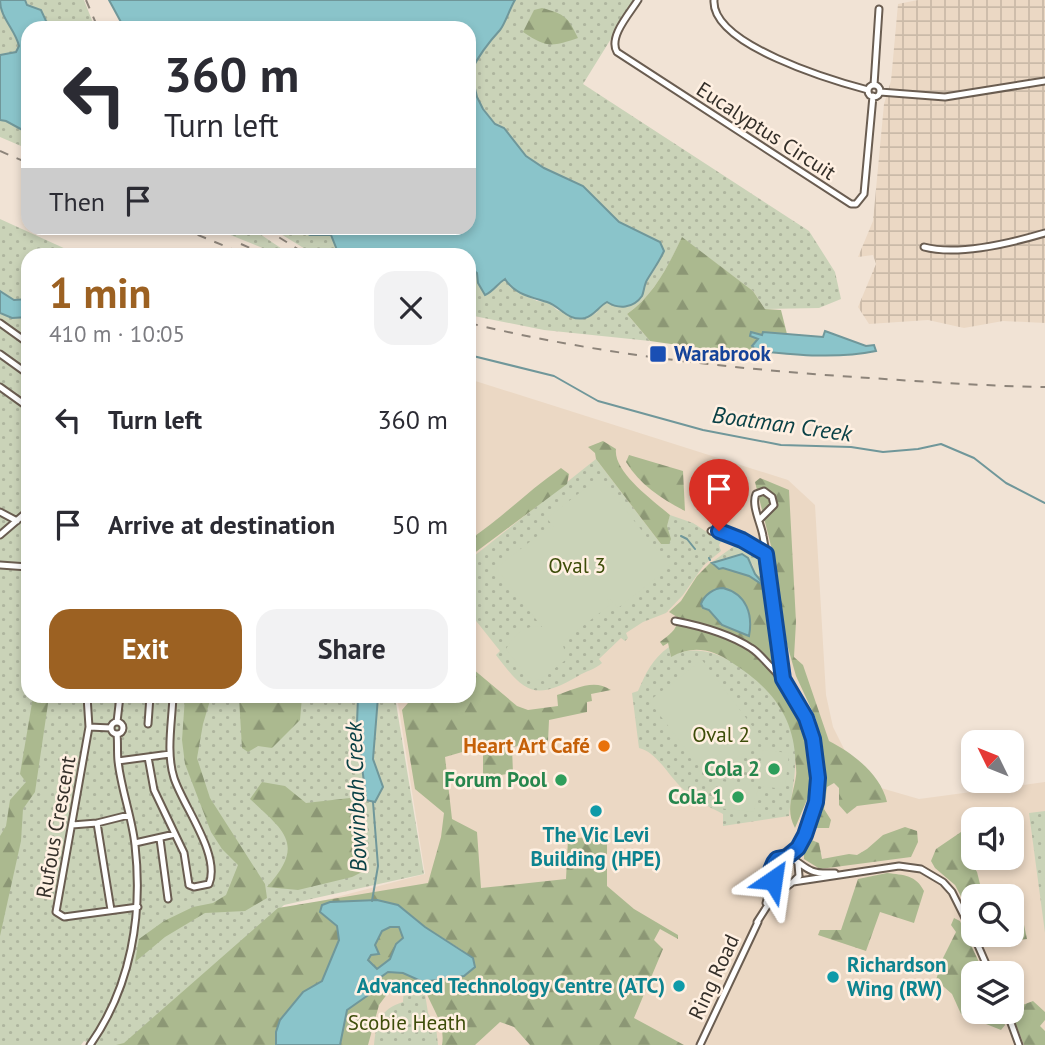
<!DOCTYPE html>
<meta charset="utf-8">
<style>
:root{--surface:#fff;--page:#f2f2f3;--text:#2b2b33;--muted:#7c7c81;--accent:#9c6122}
body{margin:0;font-family:"PT Sans",sans-serif;background:var(--page);color:var(--text);height:100vh;display:flex;flex-direction:column;font-size:26px;white-space:nowrap}
*{box-sizing:border-box;margin:0}
p{font-size:23px;color:var(--muted)}
.icon{flex:none;width:38px;height:38px;fill:none;stroke:currentColor;stroke-width:2;stroke-linecap:round;stroke-linejoin:round}
.map{position:relative;flex:1;overflow:hidden}
.panel{position:absolute;left:21px;top:248px;width:455px;height:455px;display:flex;flex-direction:column;background:var(--surface);border-radius:21px;box-shadow:0 4px 10px #0003}
.panel>*{flex:none}
.banner{position:absolute;left:21px;top:21px;width:455px;height:214px;border-radius:21px;box-shadow:0 4px 10px #0003;background:#fff;color:var(--text);overflow:hidden}
.needle{width:46px;rotate:313deg}
.tools{position:absolute;left:961px;top:730px;display:grid;gap:14px}
.tools a{display:grid;place-items:center;width:63px;height:63px;border-radius:14px;background:var(--surface);box-shadow:0 4px 10px #0003;font-size:35px}
.pin{position:absolute;display:grid;place-items:center;width:60px;height:60px;color:#fff;margin:-72px -30px;border-radius:50% 50% 50% 0;rotate:-45deg;box-shadow:0 0 7px #0007}
.pin .icon{rotate:45deg}
.me{position:absolute;width:77px;margin:-38px;rotate:32deg;stroke-linejoin:round;filter:drop-shadow(0 0 5px #0008)}
.turn{display:flex;align-items:center;gap:24px;height:147px;padding:0 28px;font-size:32px}
.turn .icon{width:91px;height:91px;stroke-width:2.5}
.turn b{display:block;font-size:49px;line-height:60px}
.then{display:flex;align-items:center;height:66px;padding:0 28px;background:#0003;gap:14px;font-size:26px}
.round{display:grid;place-items:center;flex:none;width:74px;height:74px;border-radius:21px;background:var(--page)}
.head{display:flex;align-items:center;justify-content:space-between;height:119px;padding:0 28px}
h1{font-size:42px;font-weight:700;line-height:52px;color:var(--accent)}
.cta{display:flex;gap:14px;margin-top:auto;padding:14px 28px}
.cta a{flex:1;height:80px;border-radius:21px;background:var(--accent);color:#fff;font-size:28px;font-weight:700;line-height:80px;text-align:center}
.cta a+a{background:var(--page);color:var(--text)}
ul{padding:0;list-style:none}
li{display:flex;align-items:center;gap:21px;height:105px;padding:0 28px}
li div{flex:1}
li b{display:block;font-size:26px}
li em{font-style:normal}
.map>svg:first-child{display:block}
</style>
<div class="map">
<svg width="1045" height="1045" viewBox="0 0 1045 1045">
<defs>
<pattern id="industrial-grid" width="8" height="8" patternUnits="userSpaceOnUse" patternTransform="scale(1.75)"><rect width="8" height="8" fill="#ebd8c4"/><path d="M0 4h8M4 0v8" fill="none" stroke="#cabaa8"/></pattern>
<pattern id="grass-dots" width="8" height="8" patternUnits="userSpaceOnUse" patternTransform="scale(1.75)"><rect width="8" height="8" fill="#cad3b8"/><path d="M2 2h.1M6 6h.1" fill="none" stroke="#aeb59e" stroke-width="1.8" stroke-linecap="round"/></pattern>
<pattern id="forest-firs" width="22" height="20" patternUnits="userSpaceOnUse" patternTransform="scale(1.75)"><rect width="22" height="20" fill="#abb98f"/><path d="M5 1l3.5 6h-7zM16 11l3.5 6h-7z" fill="#8c9775"/></pattern>
</defs>
<rect width="100%" height="100%" fill="#f1e3d5"/>
<path fill="#ebd8c4" fill-rule="evenodd" d="M469,379L788,480L815,505L826,695L833,727L848,757L881,788L919,799L1045,782V1045H126L283,911L425,874L397,697L469,696ZM973,819H1012V858H973ZM973,896H1012V934H973ZM973,973H1012V1012H973Z"/>
<path fill="url(#industrial-grid)" d="M918,0H1045V323L1003,321L964,328L928,320L869,324L858,307L876,264L873,255L858,257L873,221L884,104L891,81L898,4Z"/>
<path fill="url(#grass-dots)" d="M0,0H84L95,28H28V149L0,137Z
M515,0H635L583,84L809,231L835,272L841,299L819,308L765,309L753,291L682,238C668,266 654,295 627,314L650,341L544,330L469,315V267L477,273L478,283H498L505,279L510,287L537,301L549,302L557,310L585,318L596,313L601,306L607,302L641,297L646,282L657,266L660,242L619,223L583,186L544,168L526,156L504,128L495,124L483,109L477,97L471,71C479,55 488,43 500,30C505,24 510,8 515,0Z
M0,219L79,255L28,256V696L395,697L424,874L284,905L182,1000L126,1045H95L84,1041L81,1045H0Z
M213,228H251L291,255H280Z
M271,228H297L310,235H331L339,255H315Z
M596,459L661,544L670,515L693,523L716,538H723L719,545L721,551L704,565L683,595L666,613L643,622L626,633L628,638L625,641L621,638L599,659L602,663C596,669 586,671 578,676C534,702 524,692 496,655L500,651L469,612V560Z
M737,544C761,548 762,564 765,584L755,574L753,565L745,555L725,558L718,563L712,562Z
M669,647L671,656C718,631 787,695 794,741C798,768 792,789 789,816L723,826V814C709,807 696,800 684,790C670,778 657,752 639,748L632,693L638,691C646,673 652,659 669,647Z
M1045,811V933L1029,813Z
M404,986L424,987L428,1013L436,1027L438,1045H374C376,1023 380,1009 403,1002Z"/>
<path fill="url(#forest-firs)" d="M542,8C565,14 568,17 578,38C551,47 547,48 523,32L534,10Z
M682,237L753,291L765,309L781,310L787,334L763,332L752,348L758,351L755,356L650,341L627,314C654,295 668,266 682,237Z
M603,441L616,449C613,472 654,501 670,515L667,526L671,539L669,544H661L596,459L595,453L588,447Z
M629,455L683,471L685,511C662,499 640,485 626,462Z
M561,468L569,474L567,484L469,557V540C502,518 529,490 561,468Z
M760,478L789,490L796,622L794,657L803,665L829,741C853,753 881,775 887,802L857,806L847,814L839,805V788L834,783L827,787L824,809L831,820L829,828H813L821,799L822,764L816,719L796,676L787,644L772,550L755,482Z
M711,562L749,576L766,587L782,685L797,717L807,747L810,767L809,795L795,828C785,810 793,796 796,776C797,770 795,762 795,755C792,712 766,684 731,662C712,649 692,645 671,657L668,643L663,646L660,642C669,635 679,629 677,617L669,612L681,601L697,576Z
M473,669L517,706L528,710L558,706L557,695C575,689 594,678 611,690L591,694L592,701L587,702V712L549,720L548,742L512,747L513,773L483,778V746L445,757L452,819L477,832L481,888L566,879L568,839L607,835V886L634,909L678,935V939L660,929L654,940L663,949L634,1018L684,1045H530L514,1027L500,1022L475,1045H442C446,1024 431,1007 424,987L396,982L379,1005L368,1045H340L347,1010L374,991L381,977L388,972L403,973L423,982L464,976L462,950L425,927L398,905L377,900L330,902L321,912L337,927L339,940L322,981L303,992L280,1020L276,1032V1045H116L124,1043L278,908L428,883L441,837L444,813L415,789L402,710L413,697L426,699L430,697L469,696V671Z
M33,697H49L35,792L23,809L21,841L0,936V836L6,826L10,800L26,782L20,774Z
M185,697H211L203,724L197,758L210,798L265,884L267,898L245,911L205,913L165,937L135,962L139,939L164,921L193,907L213,903L226,895L238,865L222,849L211,832L185,764L182,740Z
M239,697H302L300,720L272,748L258,746L248,752L242,748Z
M262,782L285,786L306,803L350,798L360,822L368,869L352,877L298,890L267,887C306,844 284,831 250,799Z
M905,827L917,831L918,842L911,857L820,869L804,859V850L809,839L819,843L822,859L849,854L857,855L867,849L883,835Z
M961,832H966L971,839L970,861L977,872L981,888L985,890L1008,886V896H973V919L955,885L935,868L931,861L936,849Z
M887,873C904,875 916,875 924,891L914,923L880,912L866,951L818,935L820,930H841L858,879Z
M954,918L960,921L984,973H973V1012H1001L1005,1025L1001,1030L961,1014L952,994L936,980L943,958L956,932L951,925Z
M1023,920L1027,939L984,945L980,935L1012,934V921L1017,924Z
M390,927H399L403,938L396,944L390,959L377,970L368,960L371,955L378,951L374,945L382,931Z
M1033,1001L1045,1012V1020L1040,1026L1045,1031V1045H1024L1011,1012L1012,1009Z"/>
<path fill="#cad3b8" d="M600,477L670,567L618,608L610,599L607,600L610,605L562,642L567,659L539,680L528,677L506,649C515,634 525,624 542,627L496,568L549,527L551,530L554,528L547,518Z
M702,660L762,739L709,779L649,701Z
M763,750L789,753L785,789L758,786L754,812L718,808L721,781L758,786Z"/>
<path fill="#8ac4ca" stroke="#70979a" stroke-width="2" fill-rule="evenodd" d="M0,0H25L27,5L41,10L46,21L53,28H28V133L6,121L0,120V55L16,52L19,46C15,29 0,18 0,0Z
M109,0H515C510,8 505,24 500,30C488,43 479,55 471,71L477,97L483,109L495,124L504,128L526,156L544,168L583,186L619,222L660,242L664,251C659,262 653,270 647,280C644,285 644,292 642,296C633,309 618,309 607,302C598,307 595,315 585,318C568,322 560,306 547,302C531,297 514,294 505,279C497,284 494,291 485,295L478,283L477,273L469,267V256L339,255L331,235H310L297,228H469V28H131L122,24Z
M0,291L14,300L28,299V317L12,318L0,313Z
M825,331L866,346L874,345L876,351C837,359 797,355 758,351L752,346L758,339L750,336L751,332L762,335L763,332L823,337Z
M742,554L748,558L755,574L766,587L749,576L723,568L719,569L712,563Z
M723,588C747,594 753,615 749,636L722,625L709,610L703,608L701,604C704,595 714,588 723,588Z
M358,697H378L373,759L383,787L375,802L366,800L357,723Z
M377,900L398,905L425,927L473,958L475,967L464,976L423,982L403,973L388,972L381,977L374,991L347,1010L340,1045H276V1032L280,1020L303,992L322,981L339,940L337,926L320,912L322,905L330,902ZM390,927H399L403,938L396,944L390,959L377,969L368,960L371,955L379,954L375,945L382,931Z"/>
<g fill="none" stroke-linecap="round" stroke-linejoin="round">
<path stroke="#70979a" stroke-width="2" d="M469,355L554,376L598,401L703,430L781,445L851,447L883,452L918,449L941,444L974,458L1006,483L1045,503
M681,536L687,539L695,549
M709,558L710,560
M372,901L378,866L373,802"/>
<defs>
<path id="minor" d="M638,0C630,13 608,37 617,52L851,204H856L864,194L873,96
M714,0C711,45 834,81 868,90
M874,85L879,9
M868 91a6 6 0 1 1 12 0a6 6 0 1 1-12 0Z
M880,92L945,97L1045,81
M924,247C958,256 1011,243 1045,233
M0,323L28,343
M0,354L28,374
M0,387L28,407
M0,512L17,521
M760,519L774,505L772,497L764,491L756,494C751,505 761,524 763,536C772,583 777,632 783,679
M711,531L736,537L767,554
M0,535L28,511
M0,565L28,567
M675,621C701,626 728,633 751,648C758,652 764,660 770,666C805,701 823,750 816,799C813,820 800,839 795,860
M87,696L89,727L56,912L64,917L138,907
M111 728a6 6 0 1 1 12 0a6 6 0 1 1-12 0Z
M117,722L120,696
M148,724L150,696
M89,727L111,728
M148,757L154,790L184,853L189,885L194,887L209,884C221,855 183,806 174,778C166,753 172,722 173,696
M118,761L170,754
M97,823L111,910
M72,825L97,823L129,815
M160,839L168,899
M135,843L175,834
M793,882L799,876L798,864
M790,884L781,882L772,873L771,866L781,857C795,856 800,866 812,871C819,874 827,873 835,873
M766,903L774,876
M757,922L773,897L793,882L899,866L921,869L943,882L952,892L973,934
M973,934L990,973
M1007,1012L1019,1045
M90,1045C131,987 143,915 135,845C132,817 121,789 118,761C117,752 118,743 117,734
M700,1045L758,922"/>
</defs>
<use href="#minor" stroke="#6a5d51" stroke-width="9"/>
<use href="#minor" stroke="#fff" stroke-width="5"/>
<path stroke="#8d847a" stroke-width="2" stroke-dasharray="9 9" stroke-linecap="butt" d="M86,0L98,28
M0,151L28,163
M181,228L249,256
M264,228L309,256
M241,244L268,256
M469,323C596,354 724,368 854,377C917,381 981,386 1045,387"/>
</g>
<g fill="none" stroke-linecap="round" stroke-linejoin="round">
<defs>
<path id="route" d="M719,531L742,540L766,554L783,679L806,718L813,739L818,778L816,802L805,835L798,848L787,857L777,859L774,863L771,870L773,880"/>
</defs>
<use href="#route" stroke="#114b97" stroke-width="18"/>
<use href="#route" stroke="#1a73e8" stroke-width="12"/>
</g>
<rect fill="#1a4fb4" stroke="#fff0e2" stroke-width="2.5" x="649" y="345" width="18" height="18" rx="3.5"/>
<circle fill="#e8710a" stroke="#fff0e2" stroke-width="2.5" cx="604" cy="746" r="7"/>
<g fill="#2e9e5b" stroke="#fff0e2" stroke-width="2.5">
<circle cx="774" cy="769" r="7"/>
<circle cx="561" cy="780" r="7"/>
<circle cx="738" cy="797" r="7"/>
</g>
<g fill="#0f9aa8" stroke="#fff0e2" stroke-width="2.5">
<circle cx="596" cy="811" r="7"/>
<circle cx="833" cy="977" r="7"/>
<circle cx="679" cy="986" r="7"/>
</g>
<g text-anchor="middle" stroke-width="5" stroke-linejoin="round" paint-order="stroke">
<g font-size="21" fill="#342f29" stroke="#fff0e2">
<text transform="translate(766 131) rotate(33)" y="7">Eucalyptus Circuit</text>
<text transform="translate(56 827) rotate(-80)" y="7">Rufous Crescent</text>
<text transform="translate(714 977) rotate(-65)" y="7">Ring Road</text>
</g>
<g font-size="21" font-weight="bold" fill="#164399" stroke="#fff0e2" text-anchor="start">
<text x="674" y="361">Warabrook</text>
</g>
<g font-size="21" fill="#3e4d0a" stroke="#fff0e2">
<text x="577" y="573">Oval 3</text>
<text x="721" y="742">Oval 2</text>
<text x="407" y="1030">Scobie Heath</text>
</g>
<g font-size="21" font-weight="bold" fill="#c56008" stroke="#fff0e2" text-anchor="end">
<text x="590" y="753">Heart Art Café</text>
</g>
<g font-size="21" font-weight="bold" fill="#27864d" stroke="#fff0e2" text-anchor="end">
<text x="760" y="776">Cola 2</text>
<text x="547" y="787">Forum Pool</text>
<text x="724" y="804">Cola 1</text>
</g>
<g font-size="21" font-weight="bold" fill="#0d838f" stroke="#fff0e2">
<text x="596" y="842">The Vic Levi<tspan x="596" dy="24">Building (HPE)</tspan></text>
<text x="847" y="972" text-anchor="start">Richardson<tspan x="847" dy="24">Wing (RW)</tspan></text>
<text x="665" y="993" text-anchor="end">Advanced Technology Centre (ATC)</text>
</g>
<g font-size="23" font-style="italic" fill="#0a4146" stroke="#fff0e2">
<text transform="translate(782 424) rotate(8)" y="8">Boatman Creek</text>
<text transform="translate(356 797) rotate(-92)" y="8">Bowinbah Creek</text>
</g>
</g>
</svg>
<div class="tools">
<a><svg class="needle" viewBox="-14 -14 28 28"><path d="M0-13l5 13h-10z" fill="#e53935"/><path d="M0 13l5-13h-10z" fill="#7c7c81"/></svg></a>
<a><svg class="icon" aria-label="sound" viewBox="0 0 24 24"><path d="M4 9h4l5-4v14l-5-4H4zM17 9q2 3 0 6"/></svg></a>
<a><svg class="icon" aria-label="search" viewBox="0 0 24 24"><circle cx="10" cy="10" r="6"/><path d="M15 15l6 6"/></svg></a>
<a><svg class="icon" aria-label="layers" viewBox="0 0 24 24"><path d="M12 4l9 5-9 5-9-5zM3 14l9 5 9-5"/></svg></a>
</div>
<div class="pin" style="left:719px;top:531px;background:#d93025"><svg class="icon" aria-label="arrive" viewBox="0 0 24 24"><path d="M6 21V4h12l-3 4 3 4H6"/></svg></div>
<svg class="me" style="left:773px;top:880px" viewBox="-20 -20 40 40"><path d="M0-17L14 15 0 8-14 15z" fill="#1a73e8" stroke="#fff" stroke-width="4"/></svg>
<div class="banner">
<div class="turn"><svg class="icon" aria-label="left" viewBox="0 0 24 24"><path d="M17 20v-9H6M10 6l-5 5 5 5"/></svg><div><b>360 m</b>Turn left</div></div>
<div class="then">Then<svg class="icon" aria-label="arrive" viewBox="0 0 24 24"><path d="M6 21V4h12l-3 4 3 4H6"/></svg></div>
</div>
<section class="panel">
<div class="head"><div><h1>1 min</h1><p>410 m · 10:05</p></div><a class="round"><svg class="icon" aria-label="close" viewBox="0 0 24 24"><path d="M6 6l12 12M18 6L6 18"/></svg></a></div>
<ul>
<li><svg class="icon" aria-label="left" viewBox="0 0 24 24"><path d="M17 20v-9H6M10 6l-5 5 5 5"/></svg><div><b>Turn left</b></div><em>360 m</em></li>
<li><svg class="icon" aria-label="arrive" viewBox="0 0 24 24"><path d="M6 21V4h12l-3 4 3 4H6"/></svg><div><b>Arrive at destination</b></div><em>50 m</em></li>
</ul>
<div class="cta"><a>Exit</a><a>Share</a></div>
</section>
</div>
